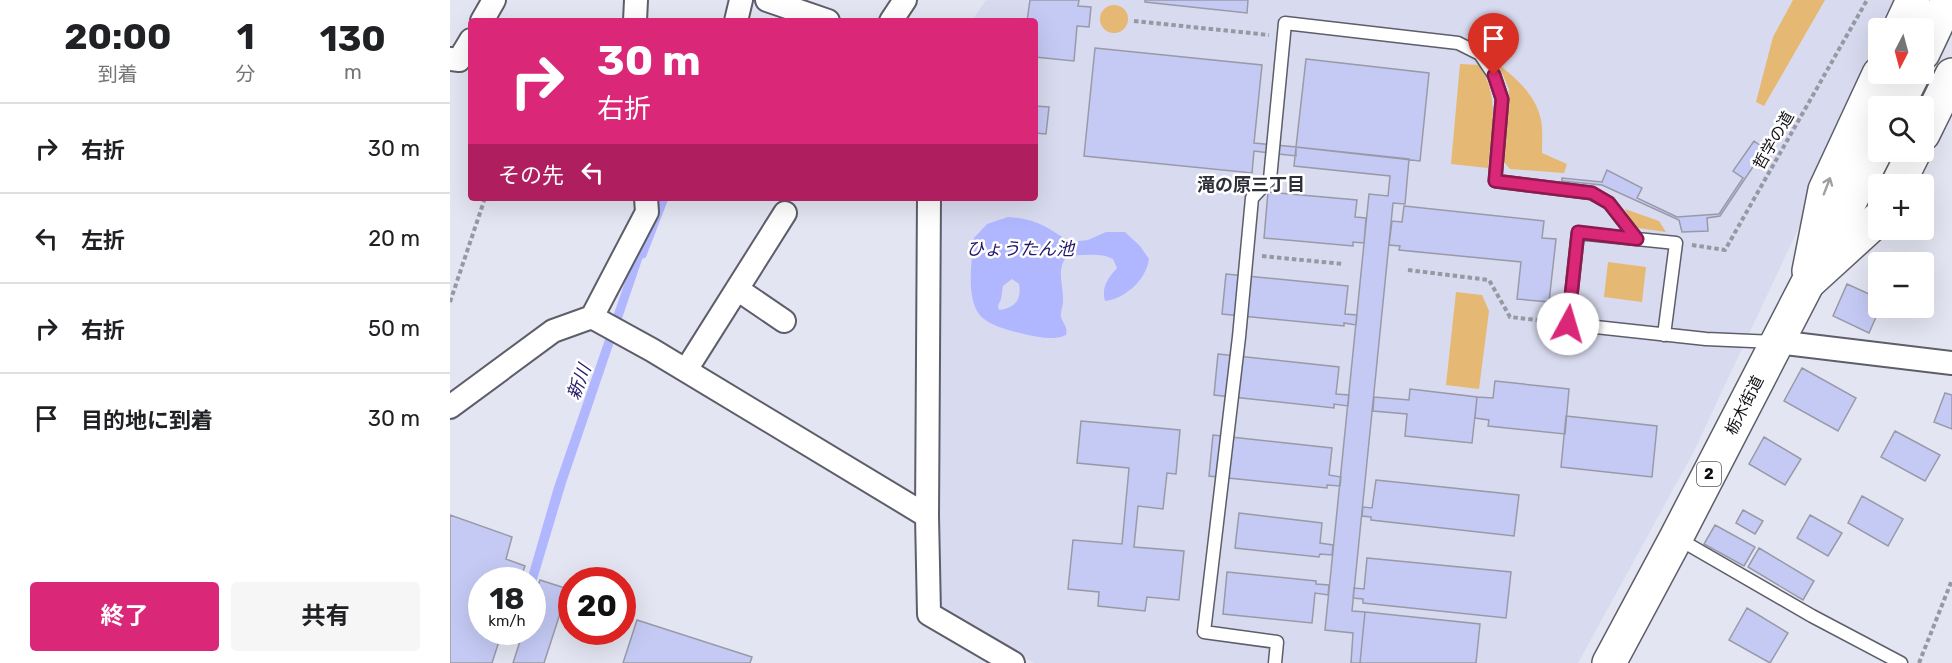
<!DOCTYPE html>
<html lang="ja">
<meta charset="utf-8">
<style>
:root{--surface:#fff;--page:#f6f6f6;--text:#202124;--muted:#757577;--line:#e0e0e0;--accent:#db2777}
body{margin:0;font-family:Rubik,"Noto Sans JP",sans-serif;background:var(--page);color:var(--text);height:100vh;display:flex;flex-direction:column;font-size:22px;white-space:nowrap}
*{box-sizing:border-box;margin:0}
p{font-size:20px;color:var(--muted)}
.icon{flex:none;width:33px;height:33px;fill:none;stroke:currentColor;stroke-width:2;stroke-linecap:round;stroke-linejoin:round}
.map{position:relative;flex:1;overflow:hidden}
.details{display:flex;flex-direction:column;background:var(--surface);width:450px}
.details>*{flex:none}
.banner{position:absolute;left:18px;top:18px;width:570px;height:183px;border-radius:6px;box-shadow:0 6px 24px #0002;background:#db2777;color:#fff;overflow:hidden}
.needle{width:39px;rotate:186deg}
.fabs{position:absolute;left:1418px;top:18px;display:grid;gap:12px}
.fabs a{display:grid;place-items:center;width:66px;height:66px;border-radius:6px;background:var(--surface);box-shadow:0 6px 24px #0002;font-size:30px}
.speed{position:absolute;left:18px;top:567px;display:flex;gap:12px;font-size:30px;font-weight:700;text-align:center}
.speed>*{display:grid;place-content:center;width:78px;height:78px;border-radius:50%;background:var(--surface);box-shadow:0 6px 24px #0002;line-height:1}
.speed small{font-size:15px;font-weight:400}
.speed .limit{border:9px solid #d22;background:#fff;color:#111}
.pin{position:absolute;display:grid;place-items:center;width:51px;height:51px;color:#fff;margin:-62px -26px;border-radius:50% 50% 50% 0;rotate:-45deg;box-shadow:0 0 6px #0007}
.pin .icon{rotate:45deg}
.me{position:absolute;width:66px;margin:-33px;rotate:6deg;stroke-linejoin:round;filter:drop-shadow(0 0 4px #0008)}
.turn{display:flex;align-items:center;gap:21px;height:126px;padding:0 30px;font-size:27px}
.turn .icon{width:78px;height:78px;stroke-width:2.5}
.turn b{display:block;font-size:42px;line-height:51px}
.then{display:flex;align-items:center;height:57px;padding:0 30px;background:#0003;gap:12px;font-size:22px}
.eta{display:flex;justify-content:space-evenly;align-items:center;height:102px;text-align:center}
.eta b{font-size:36px;font-weight:700;line-height:42px}
.button{display:flex;gap:12px;margin-top:auto;padding:12px 30px}
.button a{flex:1;height:69px;border-radius:6px;background:var(--accent);color:#fff;font-size:24px;font-weight:700;line-height:69px;text-align:center}
.button a+a{background:var(--page);color:var(--text)}
ul{padding:0;list-style:none}
li{display:flex;align-items:center;gap:18px;height:90px;padding:0 30px;border-top:2px solid var(--line)}
li div{flex:1}
li b{display:block;font-size:22px}
li em{font-style:normal}
main{display:flex;flex:1;min-height:0}
.map>svg:first-child{display:block}
</style>
<main>
<section class="details">
<div class="eta">
<div><b>20:00</b><p>到着</p></div>
<div><b>1</b><p>分</p></div>
<div><b>130</b><p>m</p></div>
</div>
<ul>
<li><svg class="icon" aria-label="right" viewBox="0 0 24 24"><path d="M7 20v-9h11M14 6l5 5-5 5"/></svg><div><b>右折</b></div><em>30 m</em></li>
<li><svg class="icon" aria-label="left" viewBox="0 0 24 24"><path d="M17 20v-9H6M10 6l-5 5 5 5"/></svg><div><b>左折</b></div><em>20 m</em></li>
<li><svg class="icon" aria-label="right" viewBox="0 0 24 24"><path d="M7 20v-9h11M14 6l5 5-5 5"/></svg><div><b>右折</b></div><em>50 m</em></li>
<li><svg class="icon" aria-label="arrive" viewBox="0 0 24 24"><path d="M6 21V4h12l-3 4 3 4H6"/></svg><div><b>目的地に到着</b></div><em>30 m</em></li>
</ul>
<div class="button"><a>終了</a><a>共有</a></div>
</section>
<div class="map">
<svg width="1502" height="663" viewBox="0 0 1502 663">
<rect width="100%" height="100%" fill="#e3e5f2"/>
<path fill="#d8daef" d="M536,0H1456L1443,28H1428V59L1243,453L1128,663H584L485,608L488,198H585V21H522Z"/>
<path fill="#e5b873" d="M1343,0H1375L1314,106L1306,102L1323,37Z
M650 19a14 14 0 1 1 28 0a14 14 0 1 1-28 0Z
M1010,64L1029,65C1051,98 1041,130 1038,168L1001,164Z
M1048,64C1067,79 1086,95 1091,120C1093,130 1092,143 1092,153L1117,164L1114,173L1060,169L1053,161L1059,89Z
M1175,209L1209,221L1216,232L1188,228L1179,218Z
M1158,262L1196,267L1192,302L1154,297Z
M1006,292L1032,295L1039,311L1029,389L996,385Z"/>
<path fill="#b1b7fe" fill-rule="evenodd" d="M204,198H213L116,483L83,593L82,580H77L104,487Z
M558,217C587,219 597,227 620,242L638,240L656,232H675L690,246L699,259C696,280 675,299 655,301C651,287 658,278 667,268L663,259C649,252 634,256 618,255C605,269 614,285 613,302C613,306 610,313 611,317C613,324 618,326 616,335C603,341 588,337 574,334C562,331 544,327 534,319C514,304 522,260 524,238L537,224ZM562,279L569,284C572,300 564,309 549,310L548,306L551,299L553,286Z"/>
<g fill="none" stroke-linecap="round" stroke-linejoin="round">
<path stroke="#b1b7fe" stroke-width="7" d="M193,255L215,198"/>
</g>
<path fill="#c5caf5" stroke="#999aa7" stroke-width="1.5" d="M580,0H629L628,6L641,7L639,27L627,26L624,61L585,57V21H577Z
M695,0H798L797,13L695,2Z
M645,48L812,65L804,143L846,147V156L804,151L802,173L634,156Z
M856,59L979,73L970,161L846,147Z
M585,106L599,107L596,134L585,133Z
M1304,141L1315,149L1270,216L1257,218L1258,231L1232,232L1229,220L1152,185L1112,181V178L1152,182L1157,170L1192,188L1187,198L1227,217L1269,214L1293,178L1283,171Z
M846,147L959,159L955,204L943,203L902,611L915,612L910,663H901L903,633L875,630L919,194L938,196L940,176L844,166Z
M818,192L907,200L905,217L916,218L914,243L903,242V246L814,238Z
M954,206L1094,221L1092,238L1106,239L1099,302L1067,299L1071,262L949,250L950,246L939,245L942,221L952,222Z
M776,274L898,286L895,314L907,315L906,325L894,323V326L772,314Z
M1397,284L1428,298V308H1430L1419,333L1383,316Z
M768,354L889,367L886,394L899,395L898,406L884,404V408L764,395Z
M1352,368L1406,398L1388,431L1334,401Z
M1045,381L1119,389L1115,434L1038,426L1039,420L1025,418L1027,397L1043,398Z
M960,389L1027,397L1022,443L955,436L957,414L923,411L924,397L959,400Z
M1495,393L1502,395V429L1484,422Z
M1116,416L1207,426L1202,477L1111,467Z
M631,421L730,430L726,474L717,473L713,509L688,506L684,547L734,551L729,600L697,597L695,611L648,606L649,592L618,589L623,540L672,544L679,468L627,463Z
M1445,431L1490,455L1475,481L1431,457Z
M763,435L882,448L879,475L891,477L890,486L877,485V488L759,476Z
M1314,437L1351,459L1335,485L1299,464Z
M926,480L1069,495L1064,536L921,520V517L912,516L913,507L922,508Z
M1412,496L1453,519L1438,546L1398,523Z
M1293,510L1313,521L1305,534L1286,523Z
M789,513L872,523L870,543L883,545L882,555L870,554L869,557L785,548Z
M0,515L62,537L56,559L75,566L70,580H32V632H52L42,663H0Z
M1360,515L1392,533L1378,556L1347,538Z
M1265,525L1305,547L1294,566L1254,544Z
M1309,548L1364,581L1353,600L1298,567Z
M917,558L1061,572L1056,618L913,603V599L903,598L904,588L914,589Z
M777,572L866,581V584L879,585L878,595L865,593L862,623L773,614Z
M90,580L118,589L94,663H63L73,632H82V603Z
M1297,608L1338,633L1320,663L1279,640Z
M915,612L1030,624L1026,663H910Z
M187,620L302,657L300,663H173Z"/>
<g fill="none" stroke-linecap="round" stroke-linejoin="round">
<defs>
<path id="service" d="M1214,335L1226,243L1128,233L1118,324L1256,339L1325,342
M1227,538L1362,616L1451,663
M825,663L827,642L754,632L789,337L802,198L820,179L835,23L1008,43L1030,54L1044,75L1052,99L1045,181L1141,193L1159,203L1187,239"/>
<path id="minor" d="M317,0L378,21
M32,21L44,0
M185,21L186,0
M286,21L291,0
M441,21L455,0
M0,59L9,60L21,40
M287,289L334,321
M142,317L197,212L196,198
M1327,342L1502,363
M236,370L335,213
M0,407L103,331L142,317L202,350L477,516L479,614L563,663
M477,516L479,198"/>
<path id="secondary" d="M1450,28L1463,0
M1473,134L1502,75
M1448,184L1464,152
M1359,271L1375,190L1429,74
M1360,281L1428,219"/>
<path id="primary" d="M1473,53L1498,0
M1447,106L1463,74
M1159,663L1226,538L1428,147"/>
</defs>
<use href="#service" stroke="#5d5e69" stroke-width="15"/>
<use href="#minor" stroke="#5d5e69" stroke-width="26"/>
<use href="#secondary" stroke="#5d5e69" stroke-width="36"/>
<use href="#primary" stroke="#5d5e69" stroke-width="36"/>
<path stroke="#9798a2" stroke-width="4" stroke-dasharray="4.5 3" stroke-linecap="butt" d="M684,21L819,35
M1242,245L1275,250L1417,0
M812,256L893,264
M958,270L1039,280L1060,317L1104,322
M0,302L35,198
M1469,663L1502,580"/>
<use href="#service" stroke="#fff" stroke-width="12"/>
<use href="#minor" stroke="#fff" stroke-width="22"/>
<use href="#secondary" stroke="#fff" stroke-width="33"/>
<use href="#primary" stroke="#fff" stroke-width="33"/>
</g>
<defs><path id="oneway-shaft" d="M-6 0H5M1.5-3L5.5 0L1.5 3" fill="none" stroke-width="1.6" stroke-linecap="round" stroke-linejoin="round" transform="scale(1.5)"/></defs>
<use stroke="#9f9fa1" href="#oneway-shaft" transform="translate(1377 186) rotate(-69)"/>
<g fill="none" stroke-linecap="round" stroke-linejoin="round">
<defs>
<path id="route" d="M1044,75L1052,99L1045,181L1142,193L1159,203L1187,239L1128,232L1118,324"/>
</defs>
<use href="#route" stroke="#8e194d" stroke-width="15"/>
<use href="#route" stroke="#db2777" stroke-width="10"/>
</g>
<g text-anchor="middle" stroke-width="5" stroke-linejoin="round" paint-order="stroke">
<rect fill="#fff" stroke="#57575a" stroke-width="1.5" x="1247" y="462" width="24" height="24" rx="4.5"/>
<g font-size="15" font-weight="bold" fill="#0f0f14">
<text x="1259" y="479">2</text>
</g>
<g font-size="16" fill="#0f0f14" stroke="#fff">
<text transform="translate(1323 140) rotate(-60)" y="6">哲学の道</text>
<text transform="translate(1294 405) rotate(-63)" y="6">栃木街道</text>
</g>
<g font-size="18" font-weight="bold" fill="#2e2f39" stroke="#fff">
<text x="801" y="191">滝の原三丁目</text>
</g>
<g font-size="18" font-style="italic" fill="#241969" stroke="#fff">
<text x="570" y="255">ひょうたん池</text>
<text transform="translate(129 382) rotate(-69)" y="6">新川</text>
</g>
</g>
</svg>
<div class="fabs">
<a><svg class="needle" viewBox="-14 -14 28 28"><path d="M0-13l5 13h-10z" fill="#e53935"/><path d="M0 13l5-13h-10z" fill="#757577"/></svg></a>
<a><svg class="icon" aria-label="search" viewBox="0 0 24 24"><circle cx="10" cy="10" r="6"/><path d="M15 15l6 6"/></svg></a>
<a>+</a>
<a>−</a>
</div>
<div class="speed"><div>18<small>km/h</small></div><div class="limit">20</div></div>
<div class="pin" style="left:1044px;top:75px;background:#d93025"><svg class="icon" aria-label="arrive" viewBox="0 0 24 24"><path d="M6 21V4h12l-3 4 3 4H6"/></svg></div>
<svg class="me" style="left:1118px;top:324px" viewBox="-20 -20 40 40"><circle r="19" fill="#fff"/><path d="M0-13L10 11 0 6-10 11z" fill="#db2777"/></svg>
<div class="banner">
<div class="turn"><svg class="icon" aria-label="right" viewBox="0 0 24 24"><path d="M7 20v-9h11M14 6l5 5-5 5"/></svg><div><b>30 m</b>右折</div></div>
<div class="then">その先<svg class="icon" aria-label="left" viewBox="0 0 24 24"><path d="M17 20v-9H6M10 6l-5 5 5 5"/></svg></div>
</div>
</div>
</main>
